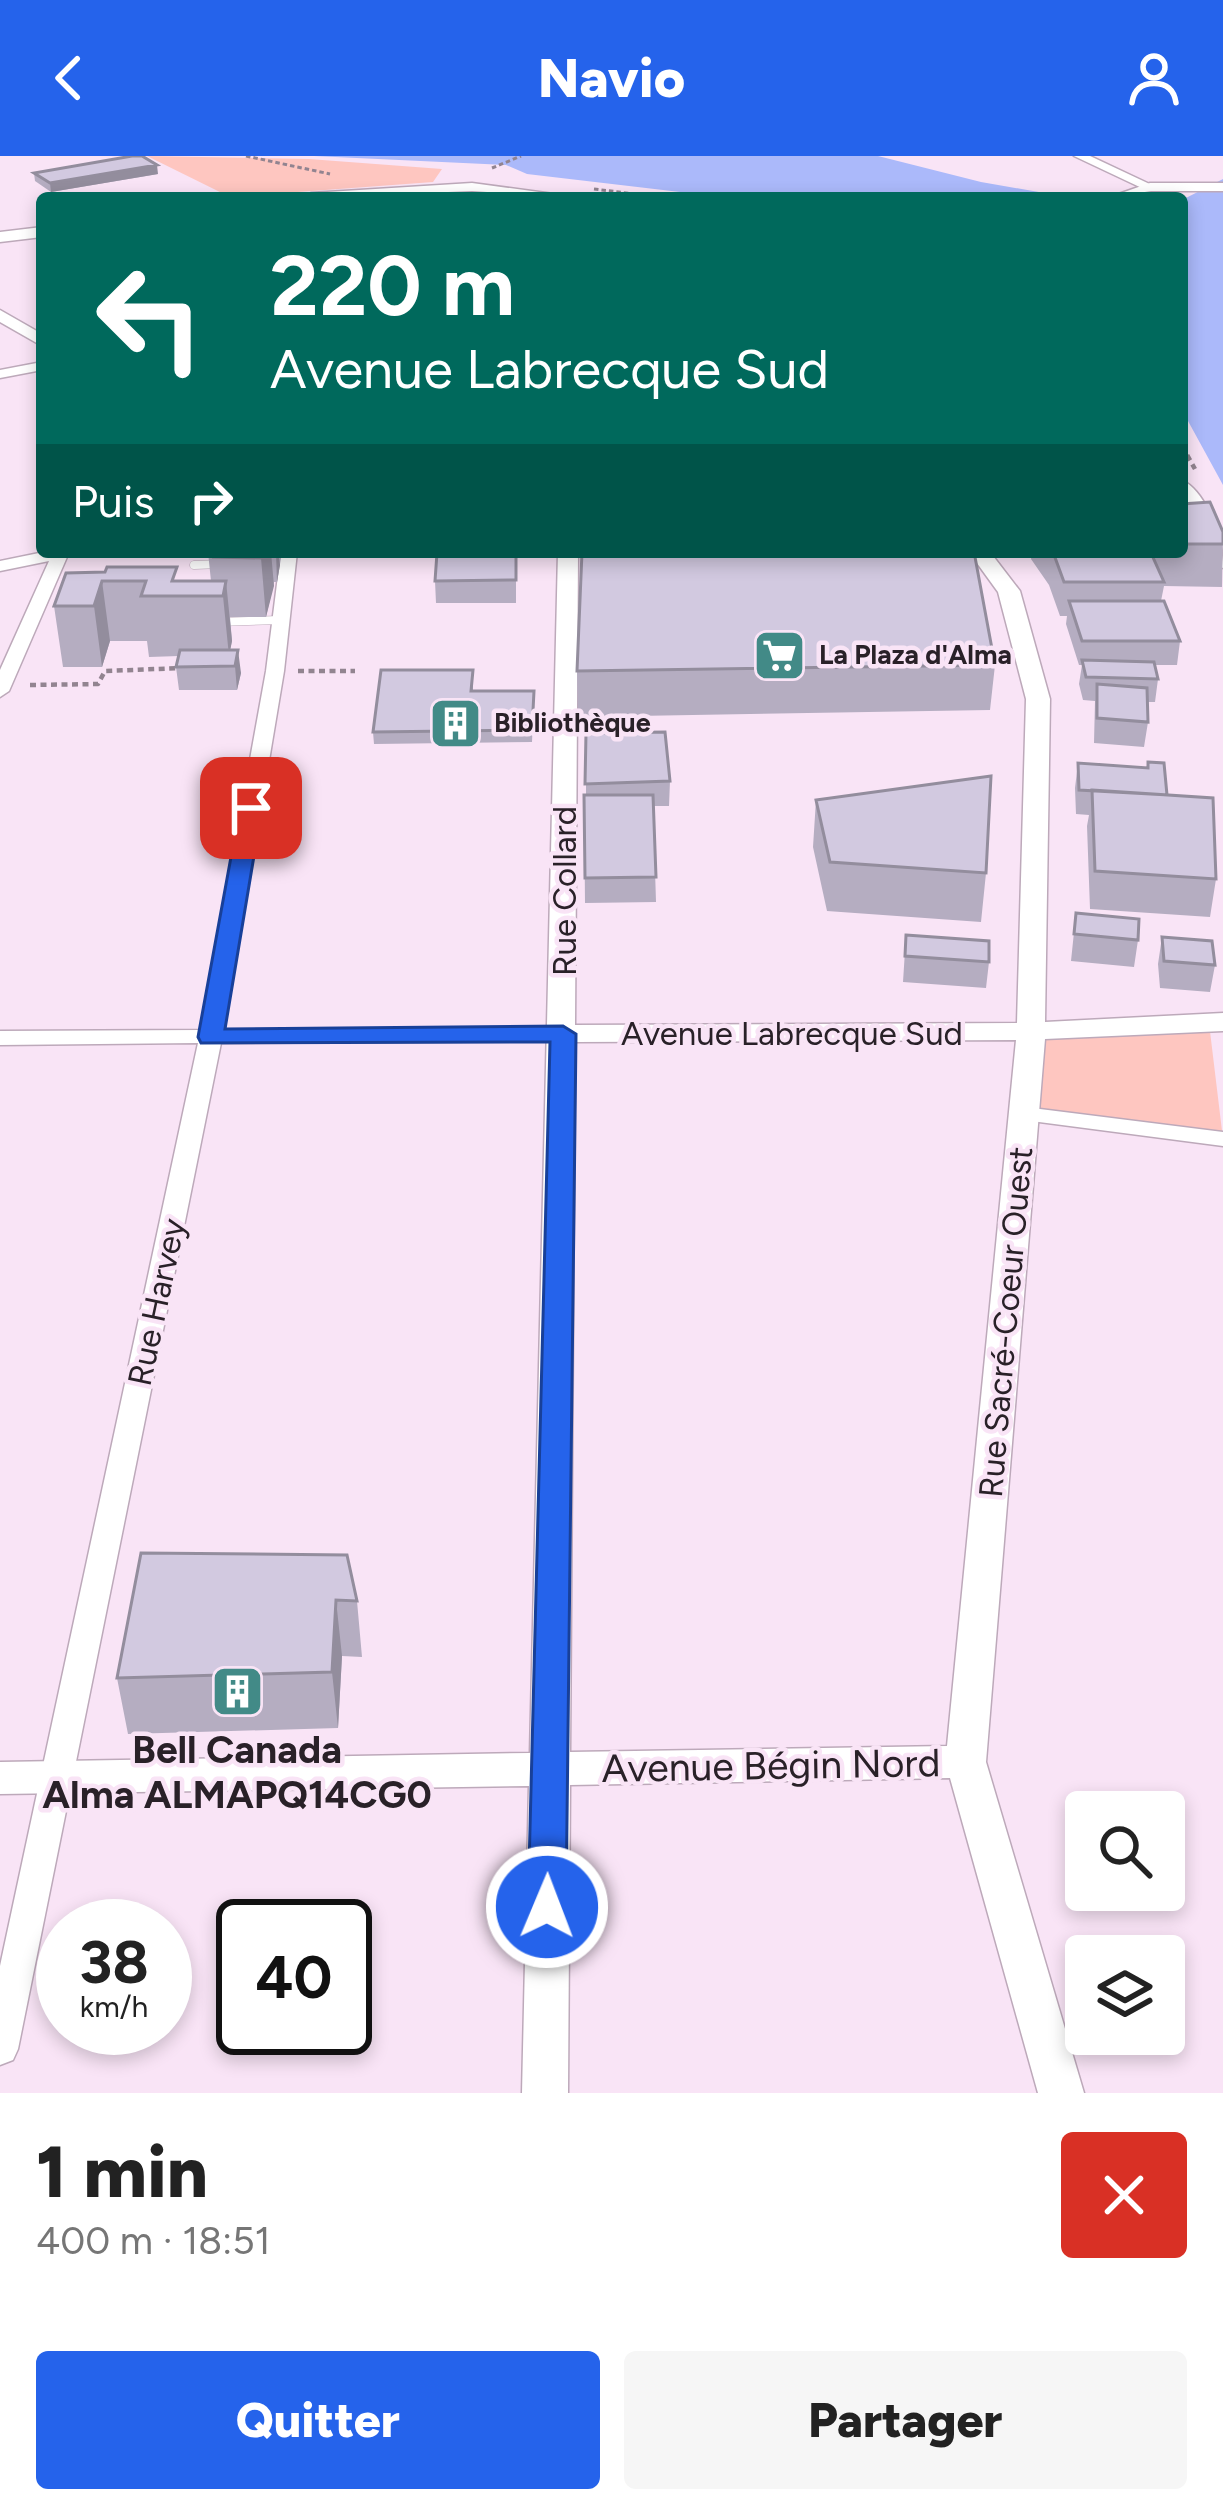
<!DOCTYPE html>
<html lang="fr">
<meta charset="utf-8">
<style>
:root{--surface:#fff;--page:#f6f6f6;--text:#222;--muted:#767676;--accent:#2563eb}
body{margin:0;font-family:Figtree,sans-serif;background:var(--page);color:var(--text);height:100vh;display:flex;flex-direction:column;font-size:45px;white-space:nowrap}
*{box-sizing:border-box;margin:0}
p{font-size:39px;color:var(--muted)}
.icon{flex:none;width:66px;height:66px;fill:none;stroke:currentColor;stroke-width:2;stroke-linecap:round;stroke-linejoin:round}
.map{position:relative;height:1937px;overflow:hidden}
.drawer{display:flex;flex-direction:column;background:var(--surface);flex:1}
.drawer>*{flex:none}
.top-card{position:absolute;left:36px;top:36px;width:1152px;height:366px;border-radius:12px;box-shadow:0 6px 18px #0003;background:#00695c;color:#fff;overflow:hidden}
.buttons{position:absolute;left:1065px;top:1635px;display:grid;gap:24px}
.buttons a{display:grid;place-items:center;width:120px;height:120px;border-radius:12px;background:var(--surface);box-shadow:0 6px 18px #0003;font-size:60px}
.speed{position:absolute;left:36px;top:1743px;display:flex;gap:24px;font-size:60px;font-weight:700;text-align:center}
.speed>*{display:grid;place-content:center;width:156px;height:156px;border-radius:50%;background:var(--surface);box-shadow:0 6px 18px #0003;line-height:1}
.speed small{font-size:30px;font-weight:400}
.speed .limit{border:6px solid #111;border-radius:18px;background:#fff;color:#111}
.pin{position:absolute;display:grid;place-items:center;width:102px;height:102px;color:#fff;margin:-51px;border-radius:24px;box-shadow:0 6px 18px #0006}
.me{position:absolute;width:132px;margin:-66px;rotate:1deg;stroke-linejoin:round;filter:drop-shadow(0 0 9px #0008)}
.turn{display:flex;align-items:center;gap:42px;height:252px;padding:0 36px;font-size:54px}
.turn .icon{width:156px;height:156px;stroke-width:2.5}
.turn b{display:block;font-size:84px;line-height:102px}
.then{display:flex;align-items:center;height:114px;padding:0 36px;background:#0003;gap:24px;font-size:45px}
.round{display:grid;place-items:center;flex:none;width:126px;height:126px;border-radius:12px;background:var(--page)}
.headline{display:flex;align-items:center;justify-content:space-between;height:204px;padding:0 36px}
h1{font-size:72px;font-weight:800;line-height:90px}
.action{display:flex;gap:24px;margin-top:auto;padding:24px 36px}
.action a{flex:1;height:138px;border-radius:12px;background:var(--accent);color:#fff;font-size:48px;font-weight:800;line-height:138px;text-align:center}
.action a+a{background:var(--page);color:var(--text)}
header{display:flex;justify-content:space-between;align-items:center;height:156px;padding:0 36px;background:var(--accent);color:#fff;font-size:54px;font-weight:800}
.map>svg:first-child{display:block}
</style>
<header><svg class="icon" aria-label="back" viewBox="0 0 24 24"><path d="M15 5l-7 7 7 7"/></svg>Navio<svg class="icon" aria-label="person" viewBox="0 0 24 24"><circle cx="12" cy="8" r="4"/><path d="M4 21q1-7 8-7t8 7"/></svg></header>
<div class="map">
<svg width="1223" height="1937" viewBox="0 0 1223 1937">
<rect width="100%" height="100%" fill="#f9e4f6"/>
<path fill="#fec6c0" d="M147,0L309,3L442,13L433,26L230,41Z
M1209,867L1223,983L1024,958L1031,875Z"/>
<path fill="#abb9fa" d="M314,0H878L981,26L1073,42H731L527,18L506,9Z
M1223,23V329L1182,254V44Z"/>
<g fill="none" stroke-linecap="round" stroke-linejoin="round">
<defs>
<path id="service" d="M194,409L221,408
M218,466L281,464"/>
<path id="minor" d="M1074,0H1090L1156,31L1146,34Z
M42,206V214L0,222V214Z
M44,396H76L67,401L9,535L0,541V514L49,405L0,415V405Z
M281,396H297L284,515L224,874L563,871L574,878L563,885L221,887L18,1893L13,1904L0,1909V1810L198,887L0,889V875L201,874L266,515Z
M1024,951L1223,976V990L1016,963L1012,958L1016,953Z"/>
<path id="tertiary" d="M472,27L583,42L472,35L303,42L311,37Z
M1150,27H1223V35H1151L1107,42Z
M42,71V81L0,86V76Z
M0,154L42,178V190L0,166Z
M1182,324C1208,337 1223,385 1223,412C1198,401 1182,350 1182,324Z
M558,396H578L575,869L1017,867L1026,543L998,436L969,396H990L1020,435L1050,543L1045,866L1223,857V875L1045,883L986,1606L1084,1937H1038L950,1622L570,1629L568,1937H522L529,1630L0,1638V1606L530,1597ZM1016,884L947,1590L570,1596L575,886Z"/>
</defs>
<use href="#service" stroke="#bda9ba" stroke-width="9"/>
<use href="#minor" stroke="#bda9ba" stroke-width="3"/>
<use href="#tertiary" stroke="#bda9ba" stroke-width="3"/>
<path stroke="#928490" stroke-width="3" stroke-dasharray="4.5 3" stroke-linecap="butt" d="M246,0L330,18
M492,12L521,0
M594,33L668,42"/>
<path stroke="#928490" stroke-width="4.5" stroke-dasharray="6 4.5" stroke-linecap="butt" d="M1182,290L1195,313
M298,515H355
M30,529L98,528L105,515L183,512"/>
<use href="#service" stroke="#fff" stroke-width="8"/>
<use href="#minor" fill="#fff" fill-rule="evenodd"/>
<use href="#tertiary" fill="#fff" fill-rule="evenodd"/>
</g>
<path fill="#b5adc1" d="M34,17L158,18L51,36L35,25Z
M1182,348L1223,376L1222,431L1164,430L1161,445L1180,485L1177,509H1155L1158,523L1155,546H1147L1148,566L1144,591L1094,587L1095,545L1083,544L1079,528L1082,509H1079L1066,468L1067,460H1060L1049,429L1031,403L1032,396H1182Z
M208,396H282L277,426H274L266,461H230L232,485L230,494L241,517L237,534H179L176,511L179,500L149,501L147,485H110L102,511H63L54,450L66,417L179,425H211Z
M516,396V447H436L435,425Z
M995,509L990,554L578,561L577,515Z
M473,514V535H534L532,586L374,588L373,576Z
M586,577L670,625L669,650H653L656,746L585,747L584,639H586Z
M1148,606L1216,723L1210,761L1090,753L1087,670L1089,659L1076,658L1075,632L1078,607L1147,612Z
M816,644L986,717L981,766L827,755L813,691Z
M1076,757L1138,784L1134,811L1071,805Z
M906,779L989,806L986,832L903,826Z
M1162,781L1215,809L1210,836L1160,832L1158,808Z
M141,1397L357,1445L362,1501L342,1500L338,1572L128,1578L117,1522Z"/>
<path fill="#938d9d" d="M157,9L158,18L51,36L50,27Z
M262,396H271L274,430L266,461L261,402Z
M276,396H278L280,409L277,426Z
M102,425L110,485L102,511L94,450Z
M226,425L232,485L229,500L223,440Z
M238,494L241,517L237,534L235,510Z
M336,1444L342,1500L338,1572L332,1516Z"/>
<path fill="#d2c9e0" stroke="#938d9d" stroke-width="3" d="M132,0H142L157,9L50,27L34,17Z
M1210,346L1223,376V388H1182V348Z
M216,396H262L261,402L214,401Z
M516,396V424L435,425L437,397Z
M582,396H972L975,401L995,509L577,515Z
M1053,396L1151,397L1164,426H1064Z
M107,411H177L172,425H226L223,440H141L146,425H102L94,450H54L66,417L105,416Z
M1069,445H1164L1180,485H1082Z
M180,494H238L235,510L176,511Z
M1082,504L1154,506L1158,523L1086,521Z
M381,514H473L471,535H534L532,574L373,576Z
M1097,528L1147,532L1148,566L1097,562Z
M665,576L670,625L585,628L586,577Z
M1148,606L1164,607L1167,639L1079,634L1078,607L1148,612Z
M991,620L986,717L830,706L816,644Z
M1092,634L1213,642L1216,723L1095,715Z
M584,639H653L656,721L585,722Z
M1076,757L1139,763L1138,784L1074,778Z
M906,779L989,785V806L905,800Z
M1162,781L1212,785L1215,809L1164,805Z
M141,1397L347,1399L357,1445L336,1444L332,1516L117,1522Z"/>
<path fill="#2563eb" stroke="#184099" stroke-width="3" d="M251,645L262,652L225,873L563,870L576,878L566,1751L561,1763L547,1768L533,1763L528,1751L550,886L201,887L198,881L240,652Z"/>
<defs>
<symbol id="supermarket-square" viewBox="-11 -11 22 22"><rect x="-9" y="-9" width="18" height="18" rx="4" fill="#428a87" stroke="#f9e4f6"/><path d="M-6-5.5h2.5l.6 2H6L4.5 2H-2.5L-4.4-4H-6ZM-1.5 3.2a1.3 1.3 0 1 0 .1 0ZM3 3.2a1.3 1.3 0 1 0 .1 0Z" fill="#fff"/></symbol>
<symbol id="building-square" viewBox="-11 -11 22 22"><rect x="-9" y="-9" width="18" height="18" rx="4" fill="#428a87" stroke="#f9e4f6"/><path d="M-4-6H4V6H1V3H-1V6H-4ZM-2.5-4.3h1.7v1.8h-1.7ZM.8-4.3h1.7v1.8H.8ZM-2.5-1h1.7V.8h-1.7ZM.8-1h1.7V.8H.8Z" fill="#fff"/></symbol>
</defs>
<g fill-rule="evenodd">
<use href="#supermarket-square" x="750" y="470" width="59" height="59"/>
<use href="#building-square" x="426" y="538" width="59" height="59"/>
<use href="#building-square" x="208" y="1506" width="59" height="59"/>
</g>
<g text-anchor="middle" stroke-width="9" stroke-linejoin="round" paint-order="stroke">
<g font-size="27" font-weight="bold" fill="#292128" stroke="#f9e4f6" text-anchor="start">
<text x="819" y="508">La Plaza d'Alma</text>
<text x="494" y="576">Bibliothèque</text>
</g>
<g font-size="33" fill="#292128" stroke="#f9e4f6">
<text transform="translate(564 735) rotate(-90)" y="12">Rue Collard</text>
<text x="792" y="889">Avenue Labrecque Sud</text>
<text transform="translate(156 1146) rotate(-78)" y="12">Rue Harvey</text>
<text transform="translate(1005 1166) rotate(-85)" y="12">Rue Sacré-Coeur Ouest</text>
</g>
<g font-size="39" font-weight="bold" fill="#292128" stroke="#f9e4f6">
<text x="237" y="1607">Bell Canada<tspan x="237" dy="45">Alma ALMAPQ14CG0</tspan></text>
</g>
<g font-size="39" fill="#292128" stroke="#f9e4f6">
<text transform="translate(771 1609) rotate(-1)" y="14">Avenue Bégin Nord</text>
</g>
</g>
</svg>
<div class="buttons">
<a><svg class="icon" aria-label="search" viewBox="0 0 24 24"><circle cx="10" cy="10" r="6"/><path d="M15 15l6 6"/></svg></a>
<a><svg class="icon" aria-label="layers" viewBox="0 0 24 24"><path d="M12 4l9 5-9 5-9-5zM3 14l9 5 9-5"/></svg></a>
</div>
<div class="speed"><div>38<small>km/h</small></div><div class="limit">40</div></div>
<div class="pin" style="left:251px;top:652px;background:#d93025"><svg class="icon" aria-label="arrive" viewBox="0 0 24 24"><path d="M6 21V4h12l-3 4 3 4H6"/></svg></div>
<svg class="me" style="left:547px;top:1751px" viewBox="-20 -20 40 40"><circle r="17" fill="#2563eb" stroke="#fff" stroke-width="3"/><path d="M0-11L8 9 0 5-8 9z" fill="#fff"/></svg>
<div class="top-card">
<div class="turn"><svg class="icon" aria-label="left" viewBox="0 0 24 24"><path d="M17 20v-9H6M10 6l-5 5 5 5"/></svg><div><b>220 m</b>Avenue Labrecque Sud</div></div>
<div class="then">Puis<svg class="icon" aria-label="right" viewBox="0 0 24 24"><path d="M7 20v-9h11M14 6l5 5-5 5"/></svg></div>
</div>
</div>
<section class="drawer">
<div class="headline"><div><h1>1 min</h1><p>400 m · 18:51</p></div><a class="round" style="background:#d93025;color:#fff"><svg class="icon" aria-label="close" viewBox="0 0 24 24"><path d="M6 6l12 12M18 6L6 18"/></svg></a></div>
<div class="action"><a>Quitter</a><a>Partager</a></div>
</section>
